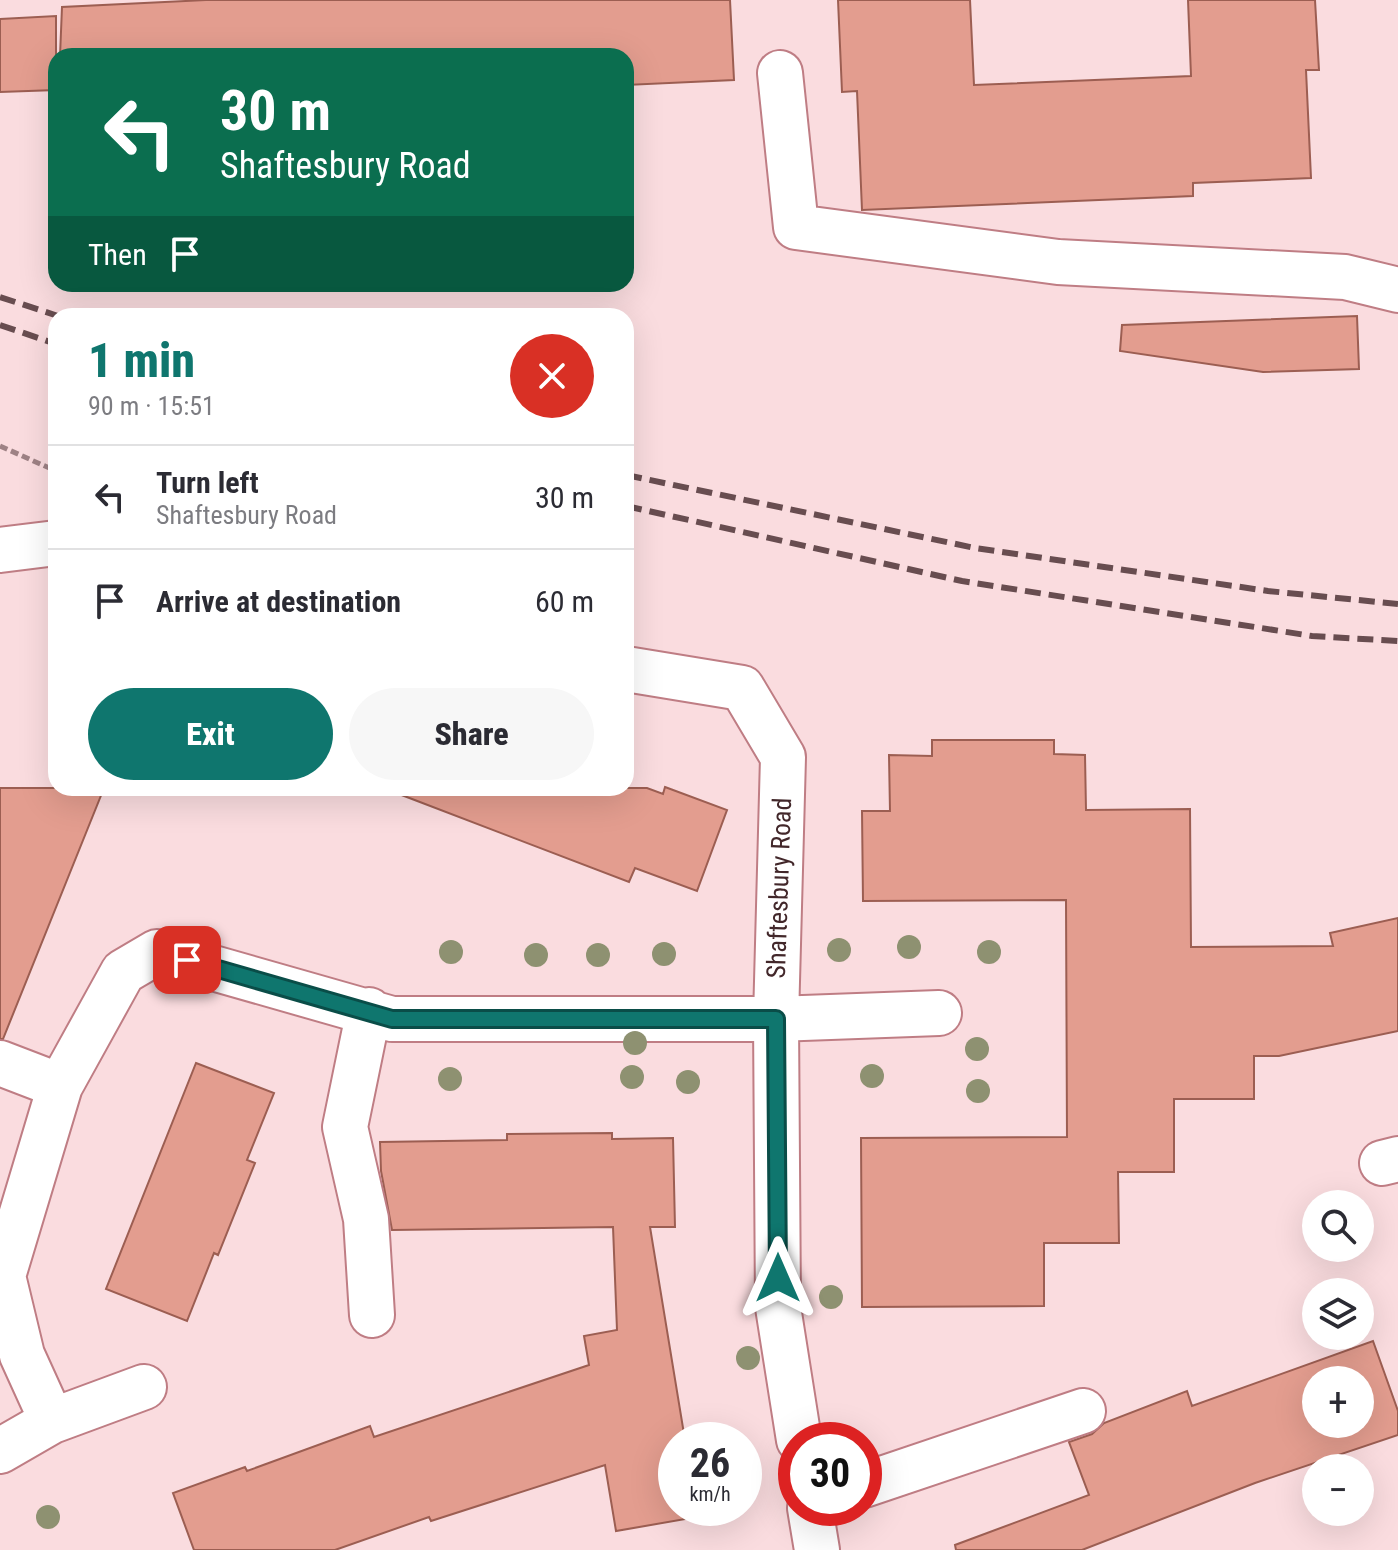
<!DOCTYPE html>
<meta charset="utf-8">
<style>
:root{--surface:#fff;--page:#f7f7f7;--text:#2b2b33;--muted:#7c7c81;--line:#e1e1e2;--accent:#0f766e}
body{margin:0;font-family:"Roboto Condensed",sans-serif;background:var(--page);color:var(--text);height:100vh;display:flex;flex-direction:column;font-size:30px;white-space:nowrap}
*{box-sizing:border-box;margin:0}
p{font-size:26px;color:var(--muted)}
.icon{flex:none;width:44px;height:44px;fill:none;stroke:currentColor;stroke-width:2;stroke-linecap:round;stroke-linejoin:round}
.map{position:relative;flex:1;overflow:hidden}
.drawer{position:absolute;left:48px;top:308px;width:586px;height:488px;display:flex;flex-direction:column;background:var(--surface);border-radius:24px;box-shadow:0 8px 32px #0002}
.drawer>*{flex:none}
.hud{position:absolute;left:48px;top:48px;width:586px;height:244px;border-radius:24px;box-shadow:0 8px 32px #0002;background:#0b6e4f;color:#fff;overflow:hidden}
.controls{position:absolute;left:1302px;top:1190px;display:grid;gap:16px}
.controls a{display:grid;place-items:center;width:72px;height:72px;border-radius:50%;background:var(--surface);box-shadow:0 8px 32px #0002;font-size:40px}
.speed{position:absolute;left:658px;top:1422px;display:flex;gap:16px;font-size:40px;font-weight:700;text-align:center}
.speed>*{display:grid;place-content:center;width:104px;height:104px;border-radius:50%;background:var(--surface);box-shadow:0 8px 32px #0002;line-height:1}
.speed small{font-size:20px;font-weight:400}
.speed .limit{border:12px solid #d22;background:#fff;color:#111}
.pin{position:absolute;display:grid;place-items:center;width:68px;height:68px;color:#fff;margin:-34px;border-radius:16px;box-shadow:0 4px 12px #0006}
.me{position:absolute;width:88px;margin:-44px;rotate:0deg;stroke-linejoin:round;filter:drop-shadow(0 0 6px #0008)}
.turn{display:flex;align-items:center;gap:28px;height:168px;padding:0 40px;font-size:36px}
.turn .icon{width:104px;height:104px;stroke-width:2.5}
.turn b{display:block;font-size:56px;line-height:68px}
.then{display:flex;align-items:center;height:76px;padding:0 40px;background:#0003;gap:16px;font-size:30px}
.round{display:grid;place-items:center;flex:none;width:84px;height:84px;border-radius:42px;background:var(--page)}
.overview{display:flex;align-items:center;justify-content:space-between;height:136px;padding:0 40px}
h1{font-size:48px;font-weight:800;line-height:60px;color:var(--accent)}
.button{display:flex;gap:16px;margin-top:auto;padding:16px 40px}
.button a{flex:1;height:92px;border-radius:48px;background:var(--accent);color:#fff;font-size:32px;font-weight:800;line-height:92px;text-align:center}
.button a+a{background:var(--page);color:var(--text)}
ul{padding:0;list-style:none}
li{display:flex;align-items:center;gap:24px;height:104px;padding:0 40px;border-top:2px solid var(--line)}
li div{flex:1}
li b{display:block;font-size:30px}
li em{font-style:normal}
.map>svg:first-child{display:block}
</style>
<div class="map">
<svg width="1398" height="1550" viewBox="0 0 1398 1550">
<rect width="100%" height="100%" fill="#fadcdf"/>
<path fill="#e39d8f" stroke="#9c5e52" stroke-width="2" fill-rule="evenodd" d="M206,0H730L734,80L626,85V56H60L62,7Z
M838,0H970L974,85L1191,76L1188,0H1315L1319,70H1306L1311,178L1193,183V196L862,210L857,91L842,92Z
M56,16V90L0,92V19Z
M1357,316L1359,369L1263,372L1120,351L1122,325Z
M932,740H1054V754L1085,755L1086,810L1190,809L1191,947L1333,946L1330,933L1398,918V1031L1279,1056H1254V1099H1174V1172H1118L1119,1243H1044V1306L862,1307L861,1138L1067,1137L1066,900L863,901L862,811H890L889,755L932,756Z
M665,787L727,810L697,891L635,868L629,882L399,794L400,788H647L663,794Z
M0,788H104L3,1039H0Z
M196,1063L274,1093L247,1160L255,1163L218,1255L214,1253L187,1321L106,1289Z
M612,1133V1139L673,1138L675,1227H650L685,1440H676V1508H695L697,1517L616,1531L605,1465L431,1521L429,1517L335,1550H194L173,1493L245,1467L247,1471L370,1426L374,1437L589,1365L584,1336L617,1330L613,1227L392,1230L381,1171L380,1142L507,1140V1134Z
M1373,1341L1398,1411V1435L1255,1483L1082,1550H956L955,1545L1089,1495L1069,1442L1092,1434L1104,1423L1187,1391L1192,1406ZM1316,1380H1360V1424H1316Z"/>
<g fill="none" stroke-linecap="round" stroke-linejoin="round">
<defs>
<path id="minor" d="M780,73L796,227L1058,262L1345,277L1398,290
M0,550L56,543
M626,669L742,688L783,757L776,1019L778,1307L799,1440
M369,1010L345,1127L366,1219L372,1315
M0,1063L60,1086
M1382,1163L1398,1159
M52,1421L22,1355L3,1276L60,1086L123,972L157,952L392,1019H776L939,1013
M0,1451L52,1421L144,1387
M864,1485L1083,1411
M810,1508L817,1550"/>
</defs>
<use href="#minor" stroke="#bf7d84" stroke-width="48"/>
<path stroke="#9e8285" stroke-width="5" stroke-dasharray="8 4" stroke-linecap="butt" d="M0,446L56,471"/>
<use href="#minor" stroke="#fff" stroke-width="44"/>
<path stroke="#684d50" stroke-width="6" stroke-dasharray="16 8" stroke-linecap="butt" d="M0,297L58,316
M0,325L56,344
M626,475L975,548L1268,591L1398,604
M626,506L962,581L1312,636L1398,641"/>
</g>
<g fill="#8e9171">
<circle cx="909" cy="947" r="12"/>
<circle cx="839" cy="950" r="12"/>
<circle cx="451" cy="952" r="12"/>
<circle cx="989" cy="952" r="12"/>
<circle cx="664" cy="954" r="12"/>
<circle cx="536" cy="955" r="12"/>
<circle cx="598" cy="955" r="12"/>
<circle cx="635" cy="1043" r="12"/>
<circle cx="977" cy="1049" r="12"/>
<circle cx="872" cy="1076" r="12"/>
<circle cx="632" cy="1077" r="12"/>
<circle cx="450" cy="1079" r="12"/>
<circle cx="688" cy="1082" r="12"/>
<circle cx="978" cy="1091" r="12"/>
<circle cx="831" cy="1297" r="12"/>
<circle cx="748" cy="1358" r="12"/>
<circle cx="48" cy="1517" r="12"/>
</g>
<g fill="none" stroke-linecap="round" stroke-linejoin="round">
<defs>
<path id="route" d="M187,960L392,1019H776L778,1278"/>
</defs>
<use href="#route" stroke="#0a4d48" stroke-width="20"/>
<use href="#route" stroke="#0f766e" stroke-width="14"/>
</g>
<g text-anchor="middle" stroke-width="7" stroke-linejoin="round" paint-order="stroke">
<g font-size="26" fill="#42272a" stroke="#fff">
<text transform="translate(779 888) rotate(-88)" y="9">Shaftesbury Road</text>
</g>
</g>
</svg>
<div class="controls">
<a><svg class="icon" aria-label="search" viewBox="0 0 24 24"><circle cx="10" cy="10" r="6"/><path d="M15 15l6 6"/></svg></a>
<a><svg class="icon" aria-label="layers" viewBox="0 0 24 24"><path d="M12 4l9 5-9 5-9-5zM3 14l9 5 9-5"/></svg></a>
<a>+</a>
<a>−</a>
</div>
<div class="speed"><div>26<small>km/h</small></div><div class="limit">30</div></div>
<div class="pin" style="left:187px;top:960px;background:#d93025"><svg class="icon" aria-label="arrive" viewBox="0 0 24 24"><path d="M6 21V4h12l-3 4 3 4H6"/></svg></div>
<svg class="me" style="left:778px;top:1278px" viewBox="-20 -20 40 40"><path d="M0-17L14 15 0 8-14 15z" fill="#0f766e" stroke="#fff" stroke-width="4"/></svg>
<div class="hud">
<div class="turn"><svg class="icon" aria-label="left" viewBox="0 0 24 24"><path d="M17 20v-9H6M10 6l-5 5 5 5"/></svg><div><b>30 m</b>Shaftesbury Road</div></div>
<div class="then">Then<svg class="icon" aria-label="arrive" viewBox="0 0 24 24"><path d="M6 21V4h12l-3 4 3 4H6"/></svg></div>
</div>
<section class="drawer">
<div class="overview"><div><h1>1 min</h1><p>90 m · 15:51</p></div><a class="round" style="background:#d93025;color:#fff"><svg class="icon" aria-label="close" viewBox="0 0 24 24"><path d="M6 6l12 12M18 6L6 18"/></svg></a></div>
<ul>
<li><svg class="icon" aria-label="left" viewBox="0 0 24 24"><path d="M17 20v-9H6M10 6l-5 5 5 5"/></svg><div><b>Turn left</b><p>Shaftesbury Road</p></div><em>30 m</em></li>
<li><svg class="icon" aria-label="arrive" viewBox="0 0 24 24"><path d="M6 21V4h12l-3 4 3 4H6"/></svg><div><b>Arrive at destination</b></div><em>60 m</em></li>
</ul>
<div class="button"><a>Exit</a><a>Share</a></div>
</section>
</div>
